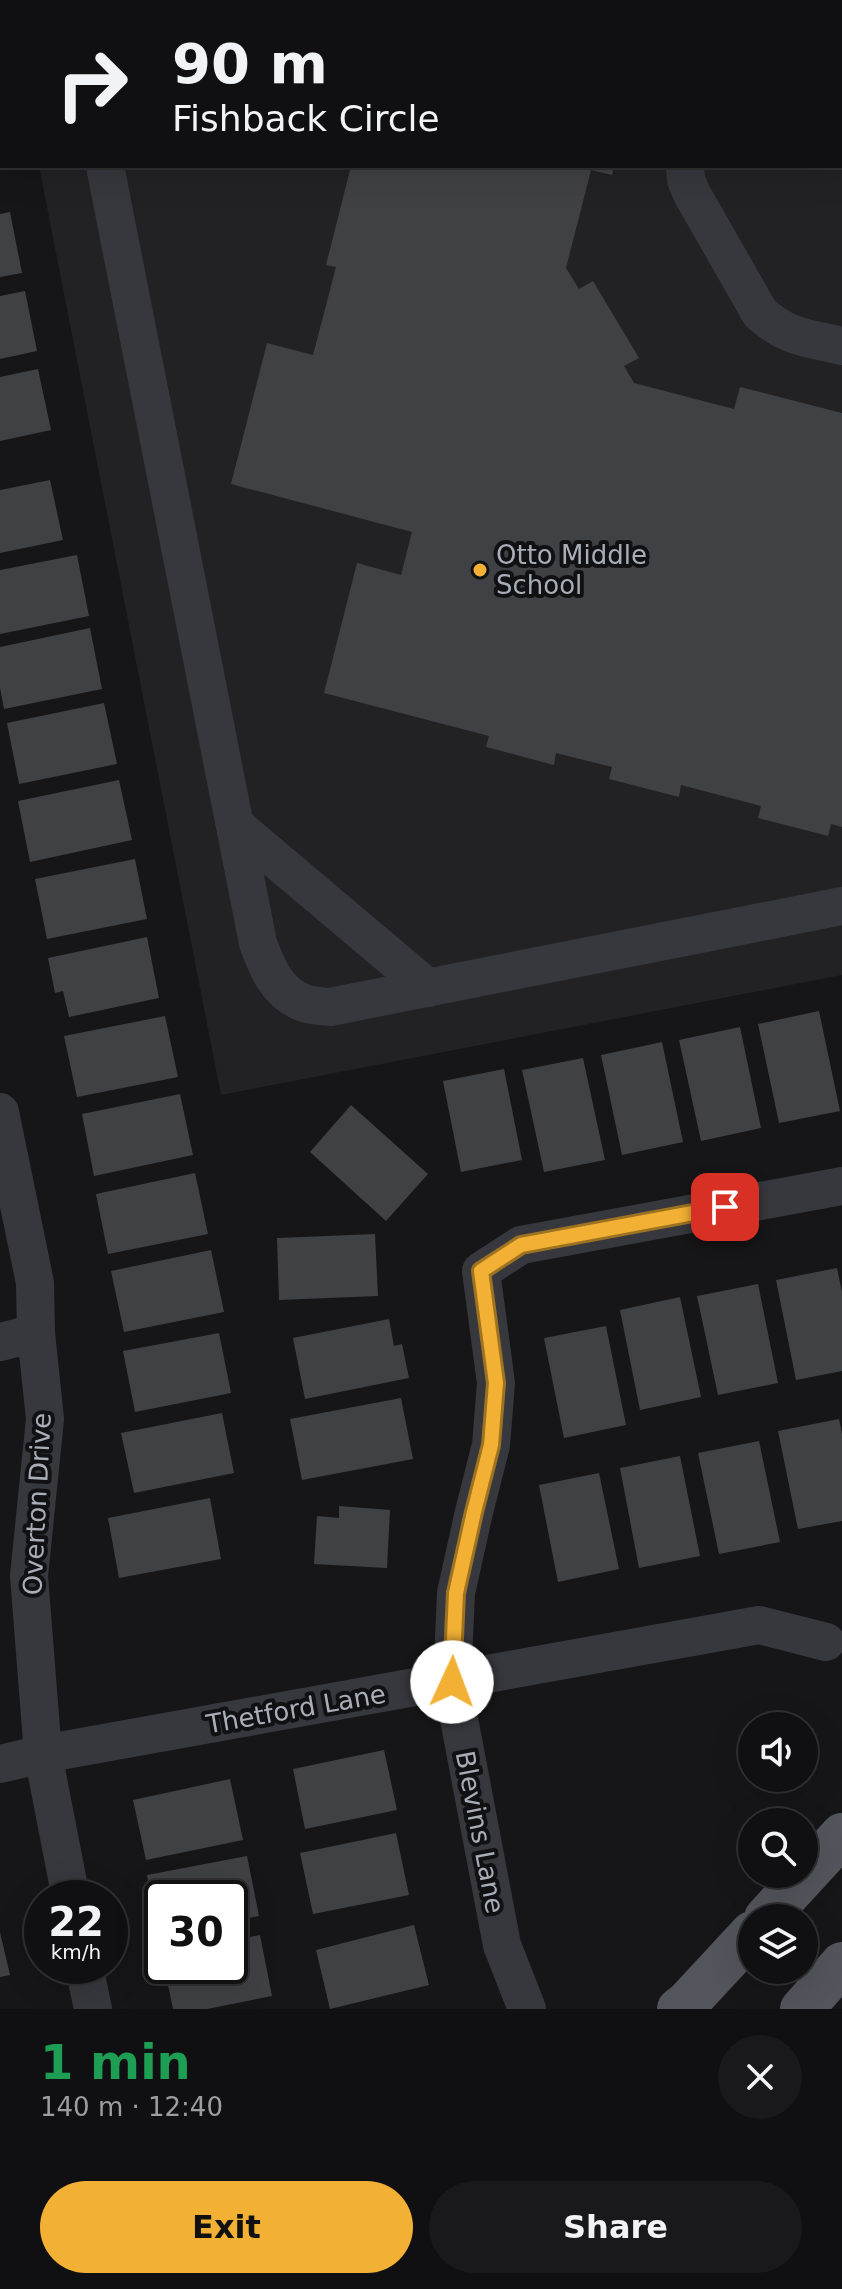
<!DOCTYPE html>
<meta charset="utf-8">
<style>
:root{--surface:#101012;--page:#19191b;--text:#f1f3f6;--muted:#9c9d9f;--line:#303032;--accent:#f2b134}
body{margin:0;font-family:"DejaVu Sans",sans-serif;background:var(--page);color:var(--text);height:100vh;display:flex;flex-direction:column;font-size:30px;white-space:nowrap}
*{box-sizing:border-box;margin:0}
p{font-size:26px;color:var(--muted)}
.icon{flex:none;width:44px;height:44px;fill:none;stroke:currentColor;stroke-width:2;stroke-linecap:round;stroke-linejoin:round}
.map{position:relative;height:2009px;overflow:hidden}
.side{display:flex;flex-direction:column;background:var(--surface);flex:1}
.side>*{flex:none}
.hud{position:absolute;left:0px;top:0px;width:842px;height:168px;box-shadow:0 8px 32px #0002,0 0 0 2px var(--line);background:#101012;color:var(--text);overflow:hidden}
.buttons{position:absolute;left:738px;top:1712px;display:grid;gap:16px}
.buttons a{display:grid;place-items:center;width:80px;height:80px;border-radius:50%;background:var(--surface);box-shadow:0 8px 32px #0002,0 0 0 2px var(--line);font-size:40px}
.speed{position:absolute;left:24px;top:1880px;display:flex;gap:16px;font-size:40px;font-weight:700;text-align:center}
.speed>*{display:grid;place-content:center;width:104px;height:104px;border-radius:50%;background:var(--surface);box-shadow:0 8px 32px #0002,0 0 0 2px var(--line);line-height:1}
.speed small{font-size:20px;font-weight:400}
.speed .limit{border:4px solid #111;border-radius:12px;background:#fff;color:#111}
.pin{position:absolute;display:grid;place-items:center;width:68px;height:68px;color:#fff;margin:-34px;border-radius:16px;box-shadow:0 4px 12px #0006}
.me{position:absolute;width:88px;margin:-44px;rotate:2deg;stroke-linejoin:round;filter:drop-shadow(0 0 6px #0008)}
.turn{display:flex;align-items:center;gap:28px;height:168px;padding:0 40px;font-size:36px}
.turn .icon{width:104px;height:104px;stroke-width:2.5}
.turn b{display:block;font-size:56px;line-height:68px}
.round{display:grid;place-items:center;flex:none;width:84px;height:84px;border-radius:42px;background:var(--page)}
.summary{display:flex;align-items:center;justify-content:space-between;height:136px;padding:0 40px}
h1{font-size:48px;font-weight:700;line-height:60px;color:#1e9e55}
.primary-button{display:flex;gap:16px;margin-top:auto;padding:16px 40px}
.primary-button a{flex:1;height:92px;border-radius:48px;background:var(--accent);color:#111;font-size:32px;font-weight:700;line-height:92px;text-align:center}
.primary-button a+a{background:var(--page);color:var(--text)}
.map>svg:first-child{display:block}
</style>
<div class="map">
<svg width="842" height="2009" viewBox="0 0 842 2009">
<rect width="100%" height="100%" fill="#161618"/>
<path fill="#222225" d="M6,0H842V975L221,1095L39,166H840V2H7Z"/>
<path fill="#404145" d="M351,166H614L612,175L591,170L566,268L579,289L593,281L639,358L624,366L634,383L734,409L740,387L842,413V827L831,824L828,836L758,818L761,806L681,785L679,797L609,779L612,767L556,753L554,765L486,747L489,736L324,693L357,563L401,575L412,532L231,484L267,343L313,355L336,267L326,265Z
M10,212L22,273L0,277V214Z
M25,291L37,351L0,359V296Z
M38,369L51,430L0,441V377Z
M50,480L63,540L0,553V490Z
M77,555L89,616L0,634V570Z
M90,628L102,689L4,709L0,688V647Z
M104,703L117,764L19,784L7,723Z
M119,780L132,840L30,862L18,801Z
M135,859L147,919L47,939L35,879Z
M147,937L159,998L69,1017L63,991L55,993L48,958Z
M819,1011L840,1111L779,1123L758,1024Z
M165,1016L178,1077L77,1097L64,1036Z
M740,1027L761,1128L701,1141L679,1040Z
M662,1042L683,1142L622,1155L601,1055Z
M583,1058L605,1160L544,1172L522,1070Z
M504,1069L522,1160L461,1172L443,1081Z
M180,1094L193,1155L94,1176L82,1114Z
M351,1105L428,1174L386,1221L310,1152Z
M195,1173L208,1234L108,1254L96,1194Z
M375,1234L378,1296L279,1300L277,1238Z
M211,1250L224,1312L124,1332L111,1271Z
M837,1268L842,1292V1371L796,1380L776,1280Z
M758,1284L778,1383L718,1395L697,1296Z
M680,1297L701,1397L640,1410L620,1310Z
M389,1319L394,1346L402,1344L409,1378L305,1399L293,1338Z
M606,1326L626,1425L564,1438L544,1338Z
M219,1333L231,1393L135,1412L123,1351Z
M401,1398L413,1459L302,1480L290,1419Z
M222,1413L234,1473L134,1493L121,1433Z
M839,1419L842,1434V1521L798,1529L778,1431Z
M759,1441L780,1542L719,1554L698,1453Z
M680,1456L700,1556L639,1568L620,1468Z
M599,1473L619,1569L558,1582L539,1485Z
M210,1498L221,1559L119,1578L108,1518Z
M339,1506L390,1510L387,1568L314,1564L317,1516L339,1518Z
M384,1750L397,1810L305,1829L293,1769Z
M230,1779L243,1840L146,1860L133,1800Z
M396,1833L409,1895L313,1914L300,1853Z
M247,1856L259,1916L230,1922V1898H162V1936L159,1937L147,1875Z
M414,1925L429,1985L330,2009L316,1950Z
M0,1932L10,1975L0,1977Z
M260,1935L272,1996L207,2009H173L164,1966H230V1941Z"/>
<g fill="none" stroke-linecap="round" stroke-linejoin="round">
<path stroke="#37383d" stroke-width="38" d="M74,0V2
M151,2L152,0
M722,2L723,0
M105,166L258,943C267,968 277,993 304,1003C312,1006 322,1006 330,1007L842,906
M685,166L686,180L692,194L760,313C787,338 808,338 842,346
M235,825L428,988
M0,1112L35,1283L36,1333L45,1419L29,1576L43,1754L71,1898
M0,1342L36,1333
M0,1764L43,1754L759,1625L826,1642
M84,1966L93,2009
M527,2009L502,1945L452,1682L456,1593L474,1512L491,1445L496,1383L481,1271L521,1245L842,1186"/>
<path stroke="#53555c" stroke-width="44" d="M766,1918L842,1835
M679,2009L688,2002L752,1933
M802,2009L842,1964"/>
</g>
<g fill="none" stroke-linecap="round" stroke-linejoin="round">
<defs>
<path id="route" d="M452,1682L456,1593L474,1512L491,1445L496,1383L481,1271L521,1245L725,1207"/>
</defs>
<use href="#route" stroke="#9d7322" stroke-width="20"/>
<use href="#route" stroke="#f2b134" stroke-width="14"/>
</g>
<circle fill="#f2b134" stroke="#111113" stroke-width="3" cx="480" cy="570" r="8"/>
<g text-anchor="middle" stroke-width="8" stroke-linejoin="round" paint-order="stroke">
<g font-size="26" fill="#a8adb8" stroke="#111113" text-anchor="start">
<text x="496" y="564">Otto Middle<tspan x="496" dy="30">School</tspan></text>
</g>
<g font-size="26" fill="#a8adb8" stroke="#111113">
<text transform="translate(37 1504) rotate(-87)" y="9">Overton Drive</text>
<text transform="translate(296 1709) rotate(-10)" y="9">Thetford Lane</text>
<text transform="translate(480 1832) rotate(79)" y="9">Blevins Lane</text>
</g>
</g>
</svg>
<div class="buttons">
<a><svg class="icon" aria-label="sound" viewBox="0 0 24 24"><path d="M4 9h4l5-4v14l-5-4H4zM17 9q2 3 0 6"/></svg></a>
<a><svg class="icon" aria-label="search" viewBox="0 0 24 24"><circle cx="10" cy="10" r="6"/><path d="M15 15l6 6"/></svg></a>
<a><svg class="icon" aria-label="layers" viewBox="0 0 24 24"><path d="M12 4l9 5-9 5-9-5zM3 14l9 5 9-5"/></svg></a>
</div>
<div class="speed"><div>22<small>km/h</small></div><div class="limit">30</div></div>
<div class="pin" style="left:725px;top:1207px;background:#d93025"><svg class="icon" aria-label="arrive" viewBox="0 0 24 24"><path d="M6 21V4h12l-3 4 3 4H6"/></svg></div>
<svg class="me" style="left:452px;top:1682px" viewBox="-20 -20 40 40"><circle r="19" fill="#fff"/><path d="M0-13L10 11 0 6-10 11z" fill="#f2b134"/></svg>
<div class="hud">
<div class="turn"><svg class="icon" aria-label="right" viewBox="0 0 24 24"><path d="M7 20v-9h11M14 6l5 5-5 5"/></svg><div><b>90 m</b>Fishback Circle</div></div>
</div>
</div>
<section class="side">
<div class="summary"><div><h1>1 min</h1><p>140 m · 12:40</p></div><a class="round"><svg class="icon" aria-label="close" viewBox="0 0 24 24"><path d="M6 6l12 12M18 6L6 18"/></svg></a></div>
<div class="primary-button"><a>Exit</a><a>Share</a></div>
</section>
